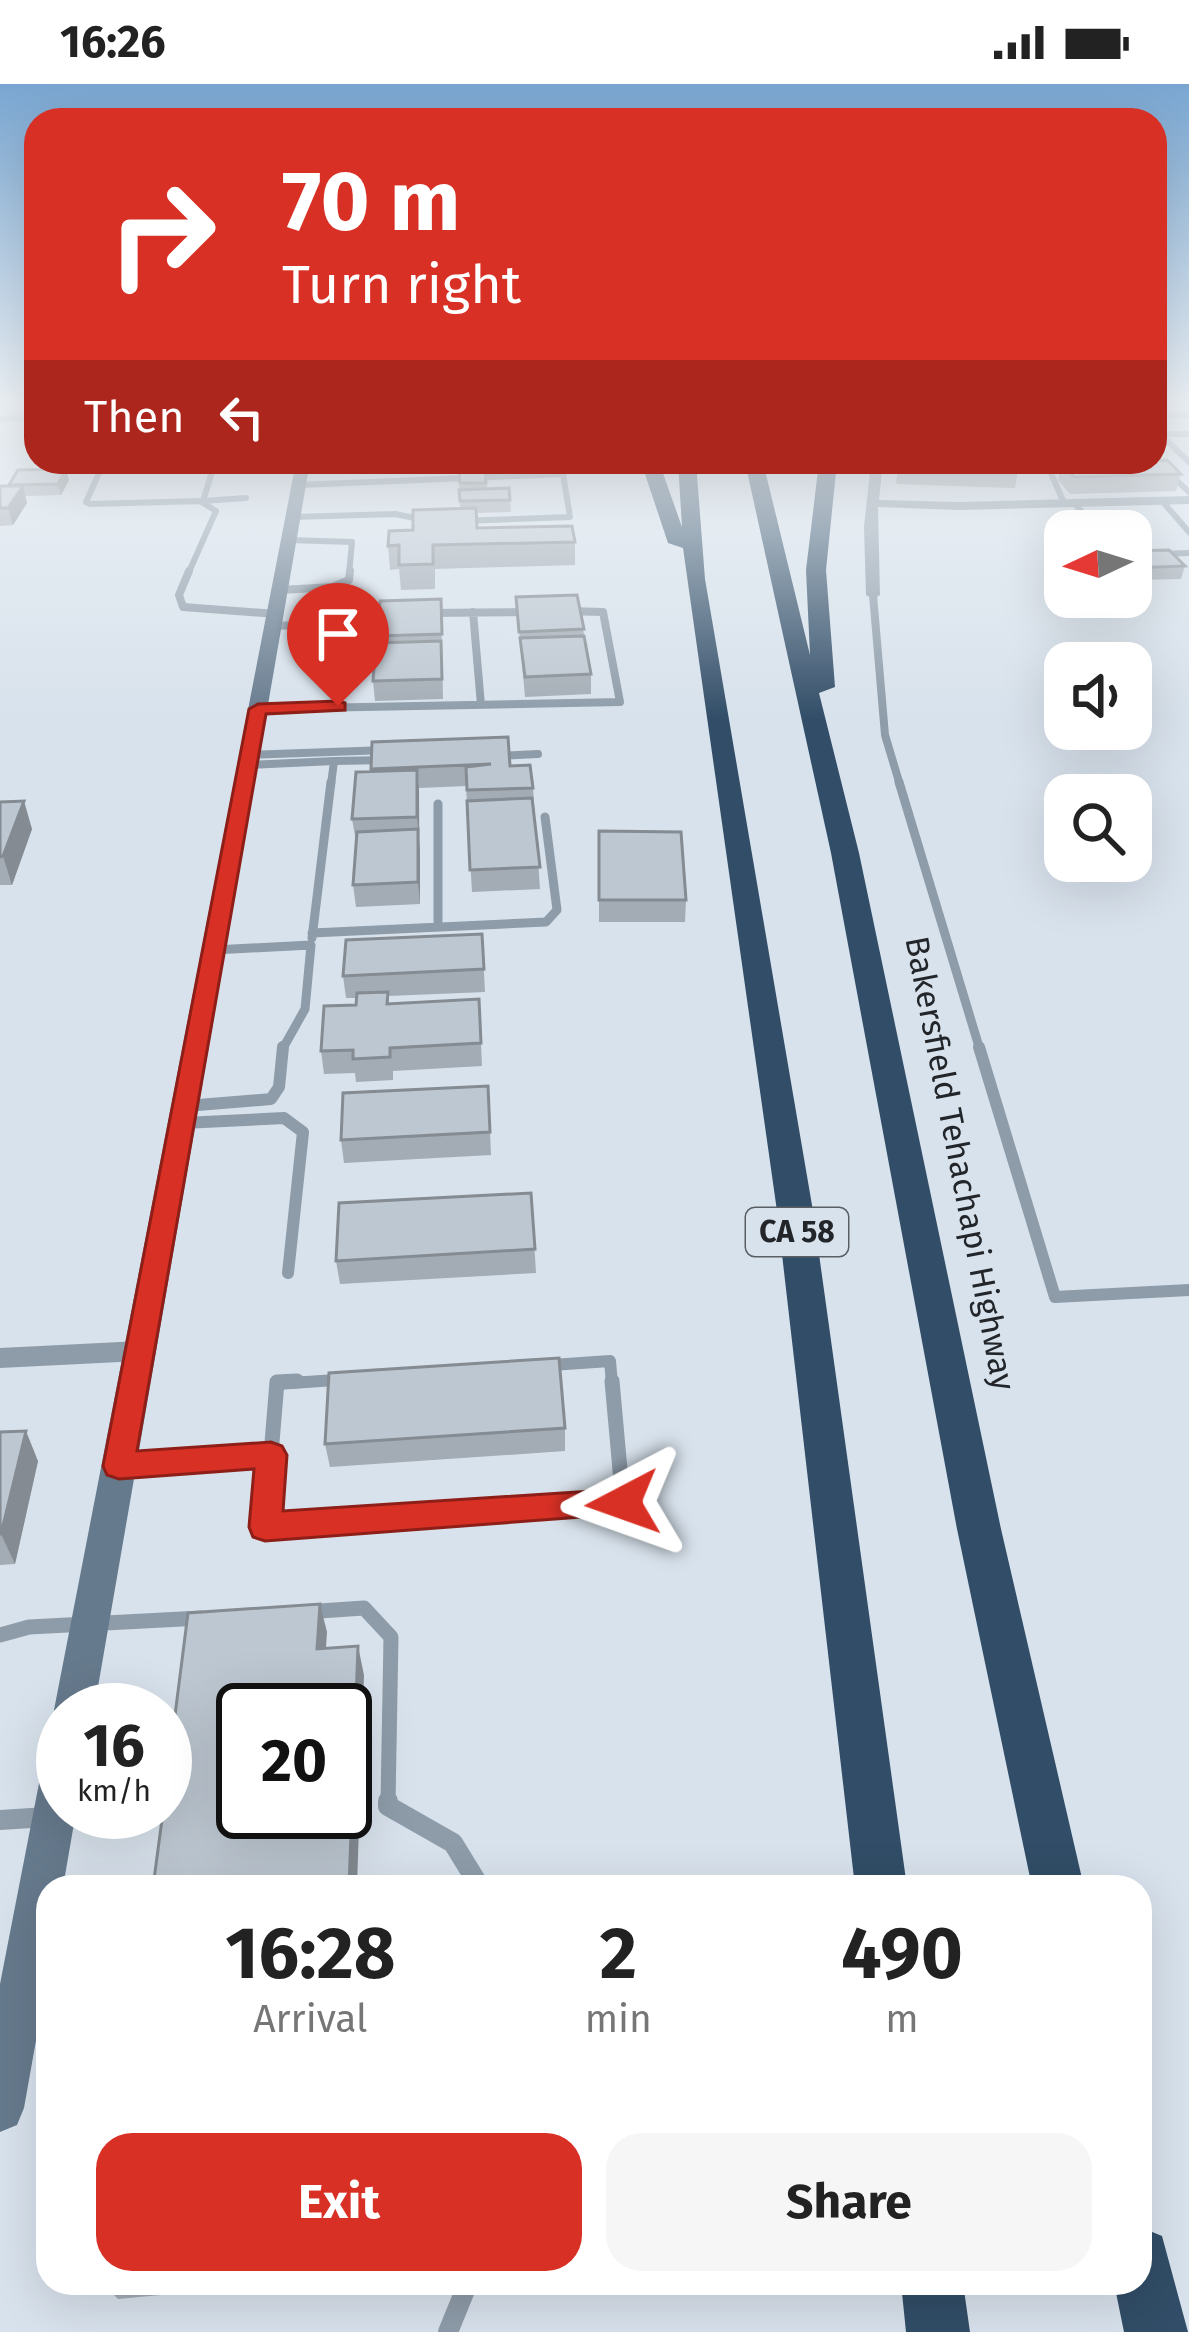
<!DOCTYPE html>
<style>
:root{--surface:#fff;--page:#f6f6f6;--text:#222;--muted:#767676;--accent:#d93025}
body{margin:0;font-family:"Fira Sans",sans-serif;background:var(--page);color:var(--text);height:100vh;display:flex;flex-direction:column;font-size:45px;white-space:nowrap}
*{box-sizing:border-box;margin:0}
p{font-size:39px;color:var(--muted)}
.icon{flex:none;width:66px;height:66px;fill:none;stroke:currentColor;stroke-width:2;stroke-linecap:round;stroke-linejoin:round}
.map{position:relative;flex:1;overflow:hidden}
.sheet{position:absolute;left:36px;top:1791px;width:1116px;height:420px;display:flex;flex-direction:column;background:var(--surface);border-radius:36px;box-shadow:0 12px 48px #0002}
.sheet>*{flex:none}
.guide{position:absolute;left:24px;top:24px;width:1143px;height:366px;border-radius:36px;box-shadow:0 12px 48px #0002;background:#d93025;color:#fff;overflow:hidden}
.needle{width:78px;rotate:266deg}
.buttons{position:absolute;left:1044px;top:426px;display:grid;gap:24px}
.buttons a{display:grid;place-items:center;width:108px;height:108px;border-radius:24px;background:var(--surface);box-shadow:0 12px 48px #0002;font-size:60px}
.speed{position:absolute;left:36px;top:1599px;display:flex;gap:24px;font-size:60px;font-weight:700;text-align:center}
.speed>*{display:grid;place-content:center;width:156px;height:156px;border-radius:50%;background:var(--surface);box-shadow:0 12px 48px #0002;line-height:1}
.speed small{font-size:30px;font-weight:400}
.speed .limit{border:6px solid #111;border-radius:18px;background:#fff;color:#111}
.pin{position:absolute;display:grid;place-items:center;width:102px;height:102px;color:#fff;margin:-123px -51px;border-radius:50% 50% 50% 0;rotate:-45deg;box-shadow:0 0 12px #0007}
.pin .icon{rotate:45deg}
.me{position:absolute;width:132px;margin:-66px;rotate:266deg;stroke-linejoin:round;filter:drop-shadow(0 0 9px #0008)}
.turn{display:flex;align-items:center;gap:42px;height:252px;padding:0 60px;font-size:54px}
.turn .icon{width:156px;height:156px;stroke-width:2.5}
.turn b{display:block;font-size:84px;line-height:102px}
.then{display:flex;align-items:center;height:114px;padding:0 60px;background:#0003;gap:24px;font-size:45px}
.eta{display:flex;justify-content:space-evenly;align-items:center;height:204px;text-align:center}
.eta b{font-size:72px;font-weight:700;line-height:84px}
.cta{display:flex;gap:24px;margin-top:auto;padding:24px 60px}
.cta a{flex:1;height:138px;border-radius:36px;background:var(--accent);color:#fff;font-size:48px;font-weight:700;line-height:138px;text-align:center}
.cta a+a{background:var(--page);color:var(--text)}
.status{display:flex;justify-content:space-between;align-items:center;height:84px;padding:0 60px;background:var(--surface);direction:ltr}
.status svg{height:33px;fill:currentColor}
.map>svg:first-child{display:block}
</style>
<div class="status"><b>16:26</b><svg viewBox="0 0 49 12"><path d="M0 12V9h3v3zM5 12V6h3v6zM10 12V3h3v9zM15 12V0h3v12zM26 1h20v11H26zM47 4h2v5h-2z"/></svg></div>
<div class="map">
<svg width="1189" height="2248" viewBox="0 0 1189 2248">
<rect width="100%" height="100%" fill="#d8e2ec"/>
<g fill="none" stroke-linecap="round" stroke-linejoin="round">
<path stroke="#8e9ca9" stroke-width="6" d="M1155,332L1189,331
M0,335L36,333
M1189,350H1160L1189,378
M1155,376L1189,408
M104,378L86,418L90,420L203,417
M215,378L203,417L246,414
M1053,378L1051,389L1064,419
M299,401L563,390L570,433L462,437
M1162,417L1189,448
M1074,419L1099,447
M293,433L395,430L429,437
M289,456L352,458L349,490
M1131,471L1189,469
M188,490L216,427L200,417"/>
<path stroke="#8e9ca9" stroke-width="8" d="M189,487L179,511L183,523L276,530
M280,506L333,503L349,496L350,487
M873,511L885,651L900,701
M473,528L481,621
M427,529L533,528
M273,542L347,539L362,532L395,531
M338,622L347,539
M258,625L620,618L603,528L565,527
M249,671L386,666
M497,672L538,670
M334,677L387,676
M248,681L334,677L331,701"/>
<path stroke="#8e9ca9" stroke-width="9" d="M899,698L980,966
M438,720V843
M312,849L546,838L557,826L545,733
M312,854L331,698
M214,866L311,861L305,925L282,966"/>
<path stroke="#8e9ca9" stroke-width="12" d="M979,963L1055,1213L1189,1206
M186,1022L271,1015L279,1003L283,963
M183,1039L284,1034L303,1048L288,1189
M277,1300L610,1277L612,1300"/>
<path stroke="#8e9ca9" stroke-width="15" d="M297,1297L277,1298L265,1443L623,1419L612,1297
M123,1381L271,1371
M305,1528L364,1524L391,1553L388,1720
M0,1551L29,1543L201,1534"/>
<path stroke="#8e9ca9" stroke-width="20" d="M388,1717V1722L453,1759L480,1803
M0,1736L47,1733
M448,2248L468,2199"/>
<path fill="#8e9ca9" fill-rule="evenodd" d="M871,378H883L879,416L959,418L1189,412V420L959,426L878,423L880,511L873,515L866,511L864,443Z
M140,1257L149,1260L153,1267L149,1274L140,1277L0,1284V1264Z"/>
<path fill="#667a8d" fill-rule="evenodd" d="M296,378H310L94,1626H63V1641L54,1626Z
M63,1664V1728H76L63,1803H48V1889L24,2024L17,2041L0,2048V1900L42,1684L48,1670Z"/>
<path fill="#314d67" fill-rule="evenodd" d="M641,378H659L682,443L678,378H696L705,495L813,1127L907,1803H855L777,1127L683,464L668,459Z
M745,378H763L810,571L806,486L819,378H837L826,486L835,603L819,609L859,769L1001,1445L1084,1803H1032L957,1445L831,769Z
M1140,2143L1162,2152L1188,2248H1124L1114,2199H1140Z
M901,2199H963L970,2248H906Z"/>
</g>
<path fill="#a3abb4" d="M899,378L1018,387L1015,404L896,400Z
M1062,379L1181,390L1176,407L1070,410L1058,396Z
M459,383H485L487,405L509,404L511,428L476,429L477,444L575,458V481L435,485V505L401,506L399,485L390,486L388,462L413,446L460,425Z
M66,385L69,396L61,411L25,412L27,419L13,441L0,442V402H9Z
M1131,467L1185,482L1181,495L1131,496Z
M577,511L591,590V610L525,613L516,513Z
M441,515L443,615L375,617L373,597L378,552Z
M372,658L510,682L533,704L540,805L472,808L466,702L419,704L420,820L356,823L353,801L356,757L352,735L371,688Z
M0,718L32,745L12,801H0Z
M599,747L686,816L685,838H599Z
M482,850L485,908L388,912L389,920L479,915L482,982L393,987V996L356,998L355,989L324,990L321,967L356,921V914H346L343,892Z
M488,1002L491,1071L344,1079L341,1056Z
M531,1109L536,1189L340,1200L336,1177Z
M565,1344V1367L330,1383L325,1360Z
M0,1348L38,1377L15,1480L0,1481Z
M102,2199H288L118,2215Z"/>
<path fill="#848b92" d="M66,385L69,396L61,411L58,400Z
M23,402L27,419L13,441L8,424Z
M417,686L419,707V754L417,733Z
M24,717L32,745L12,801L3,772Z
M418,745L420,767V820L418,798Z
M26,1347L38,1377L15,1480L1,1450Z
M320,1520L327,1548L324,1594L317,1565Z
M358,1562L364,1591L357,1803H349Z"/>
<path fill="#bdc7d1" stroke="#848b92" stroke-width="3" fill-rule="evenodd" d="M1167,376L1181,390L1074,393L1062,379Z
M899,378H1017L1018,387L898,383Z
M459,383H485L486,399H460Z
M66,385L58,400L9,401L18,386Z
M0,402H23L8,424H0Z
M509,404L510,416L460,417L459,406Z
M476,424L477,444L572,442L575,458L433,461V480L399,481V461L388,462L389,447L413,446V426Z
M1169,466L1185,482L1131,484V467Z
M577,511L584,545L519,548L516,513Z
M441,515L442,550L378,552L380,517Z
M584,552L591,590L525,593L520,554Z
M441,557L442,595L373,597L376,559Z
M508,653L510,682L530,681L533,704L467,706L466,683L491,680L371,685L372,658Z
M417,686V733L352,735L356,688Z
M532,714L540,783L470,786L467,717Z
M24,717L3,772L0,773V718Z
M418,745V798L353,801L357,748Z
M599,747L681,748L686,816H599Z
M482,850L484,885L343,892L346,856Z
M388,908L387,920L479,915L481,959L390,964V973L353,975V966L321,967L324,922L356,921L357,909Z
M488,1002L490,1048L341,1056L343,1009Z
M531,1109L535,1165L336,1177L339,1119Z
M559,1274L565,1344L325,1360L329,1289Z
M26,1347L1,1450H0V1348Z
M320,1520L317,1565L358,1562L349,1803H153L163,1728H165V1710L188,1529ZM243,1626H345V1728H243Z"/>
<linearGradient id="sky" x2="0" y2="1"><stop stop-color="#79a6d1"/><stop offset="0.5" stop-color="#edf2f6"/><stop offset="1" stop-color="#edf2f6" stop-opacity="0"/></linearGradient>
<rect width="1189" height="636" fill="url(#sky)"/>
<path fill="#d93025" stroke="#8d1f18" stroke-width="3" d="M338,617L345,619V626L266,630L137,1367L271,1358L282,1362L287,1371L283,1427L623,1405L635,1409L640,1419L635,1429L265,1457L253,1453L249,1443L254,1385L119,1395L107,1391L103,1382L249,625L258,620Z"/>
<g text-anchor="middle" stroke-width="10" stroke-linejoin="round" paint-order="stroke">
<rect fill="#d8e2ec" stroke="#595e64" stroke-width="3" x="746" y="1124" width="102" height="48" rx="9"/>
<g font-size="30" font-weight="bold" fill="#22262a">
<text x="797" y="1158">CA 58</text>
</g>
<g font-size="33" fill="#22262a" stroke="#d8e2ec">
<text transform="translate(961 1079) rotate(79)" y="12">Bakersfield Tehachapi Highway</text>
</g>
</g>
</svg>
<div class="buttons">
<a><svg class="needle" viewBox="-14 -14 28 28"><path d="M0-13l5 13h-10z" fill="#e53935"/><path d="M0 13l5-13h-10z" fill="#767676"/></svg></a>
<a><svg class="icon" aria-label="sound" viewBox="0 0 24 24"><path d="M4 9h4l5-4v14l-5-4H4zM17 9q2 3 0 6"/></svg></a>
<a><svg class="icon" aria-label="search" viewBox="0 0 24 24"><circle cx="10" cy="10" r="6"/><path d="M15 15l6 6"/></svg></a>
</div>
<div class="speed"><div>16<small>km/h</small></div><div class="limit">20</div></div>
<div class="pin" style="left:338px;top:622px;background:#d93025"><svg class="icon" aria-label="arrive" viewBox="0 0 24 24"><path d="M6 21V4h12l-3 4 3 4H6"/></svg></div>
<svg class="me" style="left:623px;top:1419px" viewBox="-20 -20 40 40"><path d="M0-17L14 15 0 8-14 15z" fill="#d93025" stroke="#fff" stroke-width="4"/></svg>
<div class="guide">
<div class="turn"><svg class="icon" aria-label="right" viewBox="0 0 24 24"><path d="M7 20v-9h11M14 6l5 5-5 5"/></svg><div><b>70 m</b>Turn right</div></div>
<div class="then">Then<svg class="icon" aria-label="left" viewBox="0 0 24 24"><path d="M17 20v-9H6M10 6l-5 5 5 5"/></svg></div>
</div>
<section class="sheet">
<div class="eta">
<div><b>16:28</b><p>Arrival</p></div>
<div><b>2</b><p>min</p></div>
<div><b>490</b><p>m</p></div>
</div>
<div class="cta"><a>Exit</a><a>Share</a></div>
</section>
</div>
